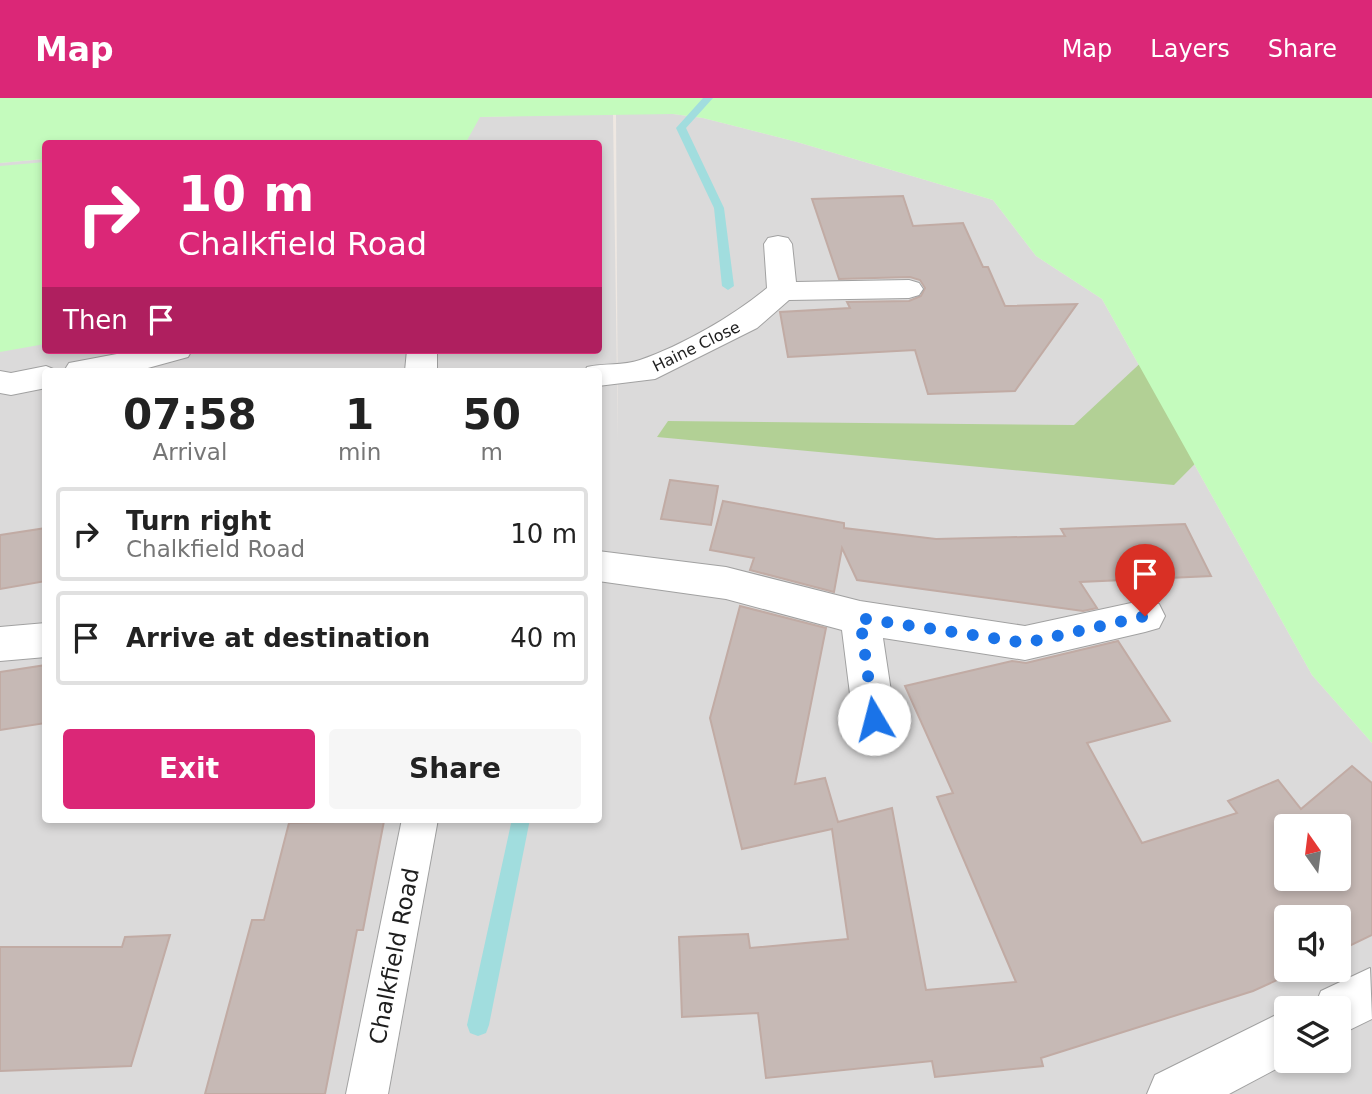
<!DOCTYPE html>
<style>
:root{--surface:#fff;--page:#f6f6f6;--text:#222;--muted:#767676;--line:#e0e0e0;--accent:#db2777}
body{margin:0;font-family:"DejaVu Sans",sans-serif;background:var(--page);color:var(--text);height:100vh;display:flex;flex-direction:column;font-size:26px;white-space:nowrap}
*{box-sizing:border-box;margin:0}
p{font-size:23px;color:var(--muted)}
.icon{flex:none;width:38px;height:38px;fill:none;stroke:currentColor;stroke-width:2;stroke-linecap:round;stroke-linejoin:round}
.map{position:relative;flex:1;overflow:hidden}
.sheet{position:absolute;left:42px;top:270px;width:560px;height:455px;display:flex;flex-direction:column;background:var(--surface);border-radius:7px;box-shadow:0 4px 10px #0003}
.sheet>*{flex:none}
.banner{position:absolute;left:42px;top:42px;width:560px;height:214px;border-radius:7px;box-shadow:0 4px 10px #0003;background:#db2777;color:#fff;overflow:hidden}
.needle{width:46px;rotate:346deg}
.buttons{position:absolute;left:1274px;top:716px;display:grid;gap:14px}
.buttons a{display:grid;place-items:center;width:77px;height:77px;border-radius:7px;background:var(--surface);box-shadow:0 4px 10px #0003;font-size:35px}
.pin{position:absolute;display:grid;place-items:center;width:60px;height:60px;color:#fff;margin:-72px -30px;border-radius:50% 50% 50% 0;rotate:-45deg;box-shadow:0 0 7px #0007}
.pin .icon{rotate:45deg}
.me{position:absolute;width:77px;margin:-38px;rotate:352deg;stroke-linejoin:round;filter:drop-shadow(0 0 5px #0008)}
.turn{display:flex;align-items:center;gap:24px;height:147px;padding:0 21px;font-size:32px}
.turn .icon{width:91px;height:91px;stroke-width:2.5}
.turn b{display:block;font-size:49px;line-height:60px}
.then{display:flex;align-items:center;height:66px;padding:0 21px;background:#0003;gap:14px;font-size:26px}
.eta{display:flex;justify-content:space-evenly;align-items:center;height:119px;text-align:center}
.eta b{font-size:42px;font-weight:700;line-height:49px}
.button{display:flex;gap:14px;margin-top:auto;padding:14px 21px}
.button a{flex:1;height:80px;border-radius:7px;background:var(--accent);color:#fff;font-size:28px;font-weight:700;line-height:80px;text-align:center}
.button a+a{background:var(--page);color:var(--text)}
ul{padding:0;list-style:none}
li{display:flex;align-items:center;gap:21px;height:94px;margin:0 14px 10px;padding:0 7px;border:4px solid var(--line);border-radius:7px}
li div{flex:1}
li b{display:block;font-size:26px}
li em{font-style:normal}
header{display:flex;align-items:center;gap:42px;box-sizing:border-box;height:98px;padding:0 35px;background:var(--accent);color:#fff}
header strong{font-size:33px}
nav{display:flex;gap:38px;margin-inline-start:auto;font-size:24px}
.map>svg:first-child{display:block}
</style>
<header>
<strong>Map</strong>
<nav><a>Map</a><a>Layers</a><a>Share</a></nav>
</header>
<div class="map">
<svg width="1372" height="996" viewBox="0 0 1372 996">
<rect width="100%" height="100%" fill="#efe8e2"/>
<path fill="#dbdada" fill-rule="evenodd" d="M613,16L618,344L616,16H673L703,20L797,44L993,102L1036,158L1102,201L1312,577L1372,645V996H0V65L45,61L46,252H598V46L303,45L480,19ZM46,273H598V721H46ZM1286,728H1339V780H1286ZM1286,819H1339V872H1286ZM1286,910H1339V962H1286Z"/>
<path fill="#b2d095" d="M1355,65L1372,187L1174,387L657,339L668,323L1074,327Z"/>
<path fill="#c4fbbd" d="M0,0H1372V645L1312,577L1102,201L1036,158L993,102L797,44L703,20L673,16L480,19L465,46H46L45,61L0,65Z
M45,64V246L0,254V68Z"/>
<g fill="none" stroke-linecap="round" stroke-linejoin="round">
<path fill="#a1ddde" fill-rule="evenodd" d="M703,0H713L686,30L724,110L734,188L728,192L722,188L714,110L676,30Z
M512,721H530L489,927L486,935L478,938L470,935L467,927Z"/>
</g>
<path fill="#c6b9b5" stroke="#c1aba4" stroke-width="2" fill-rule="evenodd" d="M903,98L913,128L963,125L983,169H988L1005,208L1077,206L1015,293L928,296L915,252L788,259L780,214L850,210L847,204L909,203L921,198L925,190L920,182L910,179L839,181L812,101Z
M670,382L718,388L711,427L661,421Z
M723,403L844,425V430L936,441L1065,438L1061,431L1185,426L1211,478L1080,484L1097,510L1083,513L857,482L842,450L834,494L750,472L754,460L710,452Z
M46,430V483L0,491V437Z
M740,508L826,530L795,686L825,680L838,724L892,710L926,892L1016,884L937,699L953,695L905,588L1012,563L1026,565L1118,543L1170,623L1087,645L1142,745L1237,715L1228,703L1278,682L1301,711L1352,668L1372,685V837L1339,853V819H1286V872H1299L1253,893L1041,960L1043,968L935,979L932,963L766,980L758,915L682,919L679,839L748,836L750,850L848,841L832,731L742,751L710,620ZM1286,728H1339V780H1286Z
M46,567V625L0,632V574Z
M384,723L363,832H357L325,996H205L252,822H264L289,725Z
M170,837L131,968L0,973V849H122L125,839Z"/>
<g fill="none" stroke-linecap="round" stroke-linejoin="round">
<defs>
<path id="service" d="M402,721H438L388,996H346Z"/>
<path id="minor" d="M778,138L788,140L792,146L796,184L909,182L919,185L923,191L919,197L909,200L789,202L757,230L655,281L598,288V273H585L587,269C604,265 624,268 640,262C683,247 733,218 767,190L764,146L768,140Z
M138,252H192L188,259L137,273H64L69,265Z
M407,252H437V273H405Z
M46,268L58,273H46V290L11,297L0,295V273L11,275Z
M598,453L726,469L860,503L1025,528L1145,502L1159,506L1165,518L1159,530L1145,534L1025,562L883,540L895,620L889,634L874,639L859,634L853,620L842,532L726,501L598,483Z
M46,525V559L0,563V529Z
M1370,870L1372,921L1339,937V910H1314L1321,893Z
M1286,912V962H1293L1229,996H1147L1155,977Z"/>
</defs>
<use href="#service" stroke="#a1a1a1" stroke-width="2"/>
<use href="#minor" stroke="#a1a1a1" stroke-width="2"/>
<use href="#service" fill="#fff" fill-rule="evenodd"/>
<use href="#minor" fill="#fff" fill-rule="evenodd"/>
</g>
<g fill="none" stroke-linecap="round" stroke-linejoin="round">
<path stroke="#1a73e8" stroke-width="12" stroke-dasharray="0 21.6" d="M874,621L860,520L1025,545L1145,518"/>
</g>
<g text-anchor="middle" stroke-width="5" stroke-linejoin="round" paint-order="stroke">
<g font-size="16" fill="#1d1d1d" stroke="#fff">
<text transform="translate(696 248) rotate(-26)" y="6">Haine Close</text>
</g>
<g font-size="23" fill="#1d1d1d" stroke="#fff">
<text transform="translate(394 858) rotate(-79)" y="8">Chalkfield Road</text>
</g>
</g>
</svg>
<div class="buttons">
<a><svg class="needle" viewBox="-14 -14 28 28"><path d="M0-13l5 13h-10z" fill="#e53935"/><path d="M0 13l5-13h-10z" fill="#767676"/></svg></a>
<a><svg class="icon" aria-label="sound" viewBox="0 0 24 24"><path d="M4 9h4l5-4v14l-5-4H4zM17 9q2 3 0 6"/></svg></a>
<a><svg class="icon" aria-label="layers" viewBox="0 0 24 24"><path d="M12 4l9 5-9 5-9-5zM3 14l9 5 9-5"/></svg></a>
</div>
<div class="pin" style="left:1145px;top:518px;background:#d93025"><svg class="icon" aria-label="arrive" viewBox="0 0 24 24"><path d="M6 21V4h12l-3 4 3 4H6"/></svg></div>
<svg class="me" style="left:874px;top:621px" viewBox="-20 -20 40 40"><circle r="19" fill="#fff"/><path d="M0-13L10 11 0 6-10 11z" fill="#1a73e8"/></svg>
<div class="banner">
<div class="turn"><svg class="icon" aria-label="right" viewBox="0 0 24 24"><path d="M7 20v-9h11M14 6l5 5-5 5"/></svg><div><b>10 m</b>Chalkfield Road</div></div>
<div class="then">Then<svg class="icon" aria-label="arrive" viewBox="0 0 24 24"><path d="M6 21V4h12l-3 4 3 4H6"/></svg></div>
</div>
<section class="sheet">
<div class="eta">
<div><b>07:58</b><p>Arrival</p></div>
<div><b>1</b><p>min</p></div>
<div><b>50</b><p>m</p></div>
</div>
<ul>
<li><svg class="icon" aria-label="right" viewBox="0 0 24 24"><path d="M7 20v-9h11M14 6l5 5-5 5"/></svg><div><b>Turn right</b><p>Chalkfield Road</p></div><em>10 m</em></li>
<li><svg class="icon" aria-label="arrive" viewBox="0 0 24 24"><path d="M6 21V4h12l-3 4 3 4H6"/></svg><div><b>Arrive at destination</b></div><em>40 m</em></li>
</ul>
<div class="button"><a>Exit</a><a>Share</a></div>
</section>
</div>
